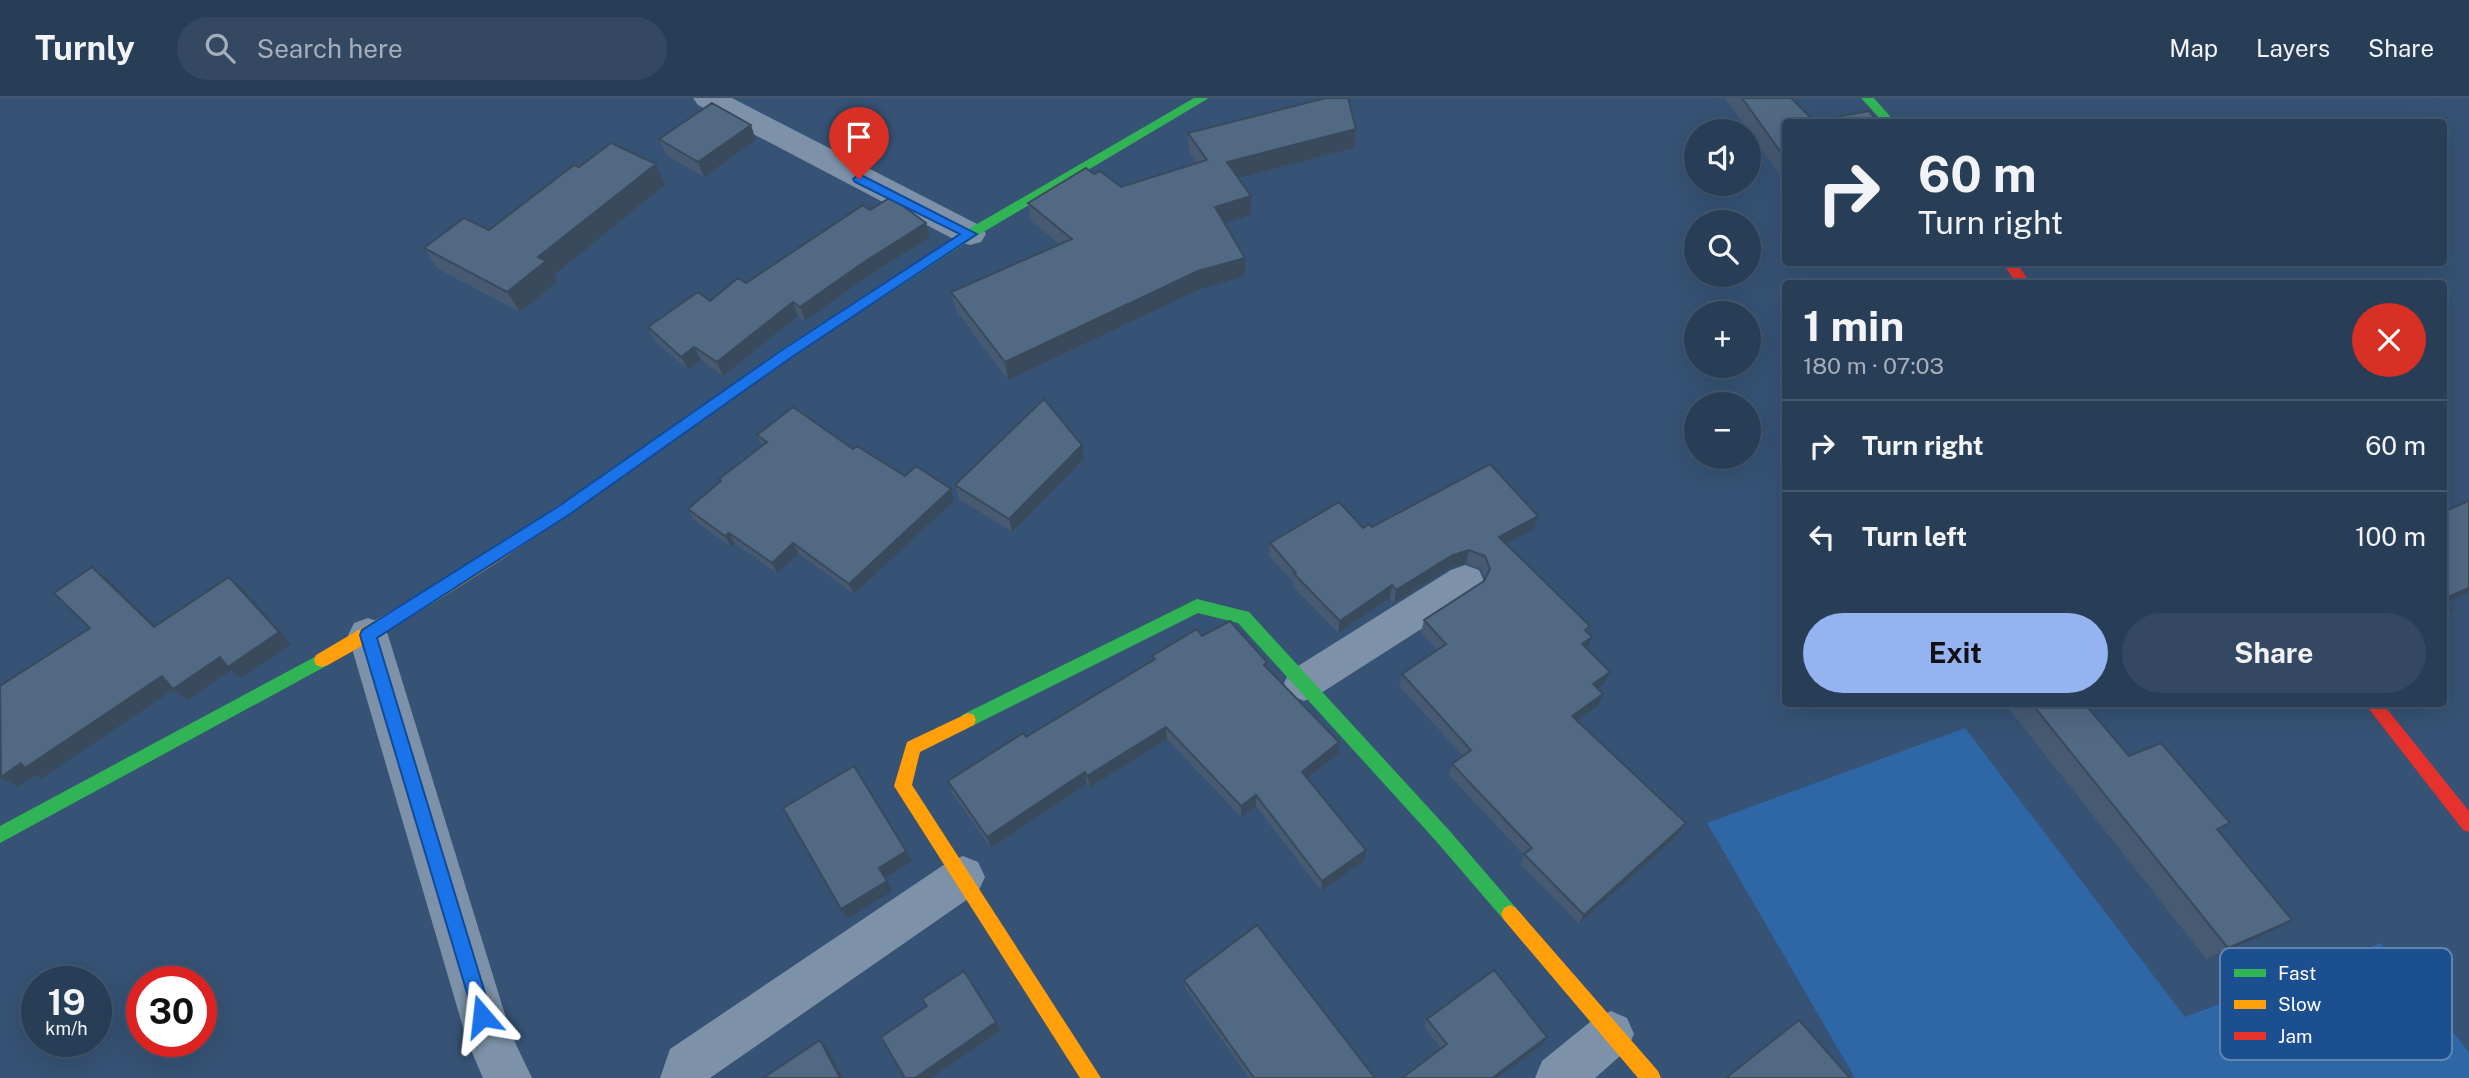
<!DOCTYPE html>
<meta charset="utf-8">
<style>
:root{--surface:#283e57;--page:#344961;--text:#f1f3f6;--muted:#a5aeba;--line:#44576d;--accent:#95b2f1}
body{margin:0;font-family:"Public Sans",sans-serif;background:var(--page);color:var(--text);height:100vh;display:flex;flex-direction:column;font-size:26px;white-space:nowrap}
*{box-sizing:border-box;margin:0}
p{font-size:23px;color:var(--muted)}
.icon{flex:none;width:38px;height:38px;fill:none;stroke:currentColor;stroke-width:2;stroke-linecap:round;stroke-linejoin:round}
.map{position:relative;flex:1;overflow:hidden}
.side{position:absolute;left:1782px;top:182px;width:665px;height:427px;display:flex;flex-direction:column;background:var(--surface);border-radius:7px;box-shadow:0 7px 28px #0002,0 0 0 2px var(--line)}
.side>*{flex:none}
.guide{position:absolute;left:1782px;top:21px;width:665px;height:147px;border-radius:7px;box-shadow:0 7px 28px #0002,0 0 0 2px var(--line);background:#283e57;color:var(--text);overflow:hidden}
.fabs{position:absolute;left:1684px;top:21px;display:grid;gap:14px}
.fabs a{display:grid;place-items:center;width:77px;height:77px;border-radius:50%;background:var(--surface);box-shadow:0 7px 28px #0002,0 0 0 2px var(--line);font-size:35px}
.speed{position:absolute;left:21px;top:868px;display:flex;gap:14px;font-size:35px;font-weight:700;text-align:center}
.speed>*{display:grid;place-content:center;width:91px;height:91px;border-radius:50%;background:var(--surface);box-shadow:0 7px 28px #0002,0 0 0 2px var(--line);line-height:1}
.speed small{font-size:18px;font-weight:400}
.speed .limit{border:10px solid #d22;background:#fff;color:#111}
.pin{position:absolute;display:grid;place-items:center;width:60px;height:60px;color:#fff;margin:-72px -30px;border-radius:50% 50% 50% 0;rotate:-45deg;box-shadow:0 0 7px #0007}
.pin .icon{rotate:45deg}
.me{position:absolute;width:77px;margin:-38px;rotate:343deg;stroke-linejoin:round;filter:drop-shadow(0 0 5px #0008)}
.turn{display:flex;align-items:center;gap:24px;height:147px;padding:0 21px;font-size:32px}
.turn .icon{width:91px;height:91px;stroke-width:2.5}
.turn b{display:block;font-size:49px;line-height:60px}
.round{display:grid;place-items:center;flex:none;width:74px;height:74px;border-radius:37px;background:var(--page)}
.headline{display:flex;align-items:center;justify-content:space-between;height:119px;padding:0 21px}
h1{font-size:42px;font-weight:700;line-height:52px}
.cta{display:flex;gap:14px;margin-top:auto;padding:14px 21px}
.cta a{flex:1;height:80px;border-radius:42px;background:var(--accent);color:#111;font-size:28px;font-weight:700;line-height:80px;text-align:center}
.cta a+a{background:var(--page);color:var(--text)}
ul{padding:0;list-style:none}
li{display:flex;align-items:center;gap:21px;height:91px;padding:0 21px;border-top:2px solid var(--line)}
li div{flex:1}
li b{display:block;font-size:26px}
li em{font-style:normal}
header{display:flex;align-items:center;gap:42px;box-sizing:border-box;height:98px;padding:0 35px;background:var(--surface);border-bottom:2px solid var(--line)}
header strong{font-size:33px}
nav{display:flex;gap:38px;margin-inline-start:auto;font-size:24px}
.search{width:490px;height:63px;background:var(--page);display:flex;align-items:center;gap:18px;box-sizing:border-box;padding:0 24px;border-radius:38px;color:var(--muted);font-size:26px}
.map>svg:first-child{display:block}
</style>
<header>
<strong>Turnly</strong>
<div class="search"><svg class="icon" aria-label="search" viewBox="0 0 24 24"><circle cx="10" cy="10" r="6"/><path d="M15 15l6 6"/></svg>Search here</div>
<nav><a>Map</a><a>Layers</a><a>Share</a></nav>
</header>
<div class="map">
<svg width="2469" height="980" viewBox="0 0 2469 980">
<rect width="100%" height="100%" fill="#365274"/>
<path fill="#2f66a5" d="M1965,630L2185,919L2381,845L2469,954V980H1855L1707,725Z"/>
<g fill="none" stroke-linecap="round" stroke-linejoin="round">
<path fill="#7d92a8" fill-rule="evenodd" d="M693,0H732L981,128L986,136L981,144L970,147L959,144L698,7Z
M1465,467L1479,472L1484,483L1479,494L1318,597L1304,603L1290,597L1284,585L1290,573L1451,472Z
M368,520L382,525L388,537L511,936L532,980H483L467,943L348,537L354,525Z
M963,758L978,764L985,779L978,794L710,980H660L670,951L948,764Z
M1611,913L1627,920L1634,936L1627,952L1595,980H1535L1542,963L1595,920Z"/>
<path fill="#30b455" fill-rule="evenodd" d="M1194,0H1209L975,139L792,259L613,385H603L601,381L603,377L782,251L965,133Z
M1861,0H1874L1895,24H1883Z
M1197,501L1249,514L1448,731L1516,810L1519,816L1516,822L1510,825L1504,822L1436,743L1238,525L1198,515L974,627L968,629L962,627L960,622L962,617Z
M322,555L328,557L330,562L328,567L0,745V728Z"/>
<path fill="#ff9f0a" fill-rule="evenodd" d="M608,375L613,377L615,381L613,385C521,451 426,512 328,567L322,569L316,567L314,562L316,557L462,471Z
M968,615L974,617L976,622L974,627L920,654L912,687L1101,980H1080L894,688L907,644Z
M1510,807L1516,810L1658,973L1661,980H1638L1504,822L1501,816L1504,810Z"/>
<path fill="#e5322d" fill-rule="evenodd" d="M2002,164H2016L2031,186H2017Z
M2365,606H2383L2469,713V734L2463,732Z"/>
</g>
<path fill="#475a72" d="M1725,0H1791L1814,23L1785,24V84Z
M1356,31L1354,50L1238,80L1251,117L1225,125L1245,178L1198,192L1008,282L956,212L951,194L1059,146L1031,123L1028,105L1094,76L1121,89L1196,65L1189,54L1188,35Z
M659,41L756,42L704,79L666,57Z
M656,66L665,87L554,177L557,184L520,214L438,171L424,150L489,132L579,69Z
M870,112L926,125L930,139L868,178L805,223L798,218L723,278L701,262L688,272L655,243L648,229L710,203L746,185Z
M757,337L853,351L905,378L951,391L954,403L854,496L799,456L777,475L735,446L731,449L694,422L688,411L720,384L719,381L762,348Z
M1084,361L1012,434L959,401L955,387Z
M1363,430L1534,431L1506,446L1590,528L1587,534V551L1604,586L1598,590L1603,596L1598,608L1576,623L1686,725L1679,736L1579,826L1520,766L1524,757L1449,677L1452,666L1463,658L1399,588L1402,576L1437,552L1421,534L1424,522L1484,483L1485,481L1481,471L1466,465L1450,470L1394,505L1390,500L1338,535L1293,489L1294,485L1269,458L1270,445Z
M1202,538L1267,571L1339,644L1338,656L1308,680L1364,763L1321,793L1256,708L1241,719L1167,641L1090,689L1087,686L991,750L952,695L948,683L1026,639L1153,562L1152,558Z
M2005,606H2085L2129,658L2219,733L2292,822L2270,834L2207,862Z
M1184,882L1375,980H1249L1185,890Z
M1427,921L1542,947L1497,980H1402L1441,951L1424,928Z"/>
<path fill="#394a5c" d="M751,27L756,42L704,79L698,64Z
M1356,31L1354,50L1227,83V64Z
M656,66L665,87L554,177L557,184L520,214L507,194L538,159Z
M1251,98V117L1215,128V109Z
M926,125L930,139L868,178L805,223L800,209L864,164Z
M1245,160V178L1198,192L1008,282L1005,264L1198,173Z
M793,204L798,218L723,278L717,264Z
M694,249L701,262L688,272L681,259Z
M1082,347L1084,361L1012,434L1009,421Z
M951,391L954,403L854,496L849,486Z
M1538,418L1534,431L1495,452L1499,439Z
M729,435L735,446L731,449L725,438Z
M793,445L799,456L777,475L772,465Z
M1469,452L1466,465L1450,470L1394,505L1396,492L1453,457Z
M92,469L107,481L168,540L154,529Z
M229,479L243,491L291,546L241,580L231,572L187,602L173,592L42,680L36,677L18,689L1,679L162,578L220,559Z
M1392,487L1390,500L1338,535L1340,523Z
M2469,490V494L2443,506V501Z
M1592,539L1587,551L1582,546Z
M1610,574L1604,586L1588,597L1593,586Z
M1603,596L1598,608L1566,630L1572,618Z
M1166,629L1167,641L1090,689L1087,678Z
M1339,644L1338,656L1301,685L1302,674Z
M1085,674L1087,686L991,750L987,739Z
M1256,697V708L1241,719V708Z
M1686,725L1679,736L1579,826L1584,817Z
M1366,752L1364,763L1321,793L1322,783Z
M906,753L912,763L885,780L879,770Z
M887,783L892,793L847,821L841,811Z
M2292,822L2270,834L2207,862L2228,850Z
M996,924L1001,932L931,980H915Z
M1547,939L1542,947L1497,980H1492Z
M820,942L827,950L843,980H840Z"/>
<path fill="#526984" stroke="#394a5c" stroke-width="2" d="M1326,0H1348L1356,31L1227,64L1251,98L1215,109L1245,160L1198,173L1005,264L951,194L1072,141L1028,105L1086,70L1094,76L1100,73L1121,89L1207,62L1188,35Z
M1742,0H1791L1814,23L1869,13L1878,24H1785V60Z
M712,5L751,27L698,64L659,41Z
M611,45L656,66L538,159L546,163L507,194L424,150L464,120L489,132L574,67L579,69Z
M891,99L926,125L864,164L800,209L793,204L717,264L694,249L681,259L648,229L698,194L710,203L738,180L746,185L863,107L870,112Z
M1044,301L1082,347L1009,421L955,387Z
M793,309L853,351L857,348L905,378L916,368L951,391L849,486L793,445L772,465L729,435L725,438L688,411L721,383L719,381L767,344L757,337Z
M1490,366L1538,418L1499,439L1590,528L1585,532L1592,539L1582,546L1610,574L1593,586L1603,596L1572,618L1686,725L1584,817L1524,756L1532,750L1452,666L1471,652L1402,576L1446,546L1424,522L1484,483L1490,471L1485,458L1469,452L1453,457L1396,492L1392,487L1340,523L1294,476L1296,475L1270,445L1339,404L1363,430L1369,426L1372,429Z
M2469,403V490L2443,501V414Z
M92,469L154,529L229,479L279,534L228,569L220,559L173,591L162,578L25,670L21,665L1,679L0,588L90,530L54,495Z
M2443,505L2452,513L2443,516Z
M1230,523L1267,564L1264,567L1339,644L1302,674L1366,752L1322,783L1256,697L1241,708L1166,629L1087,678L1085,674L987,739L948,683L1023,635L1026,639L1155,561L1152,558L1197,531L1202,538Z
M2032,606H2085L2129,658L2161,645L2230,725L2217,731L2292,822L2228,850Z
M854,668L906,753L879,770L887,783L841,811L783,710Z
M1257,827L1375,980H1254L1184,882Z
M1494,872L1547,939L1492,980H1402L1447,946L1427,921Z
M964,873L996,924L915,980H905L881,939L927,908L922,901Z
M1799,922L1850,980H1726Z
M820,942L840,980H763Z"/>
<path fill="#1a73e8" stroke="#114b97" stroke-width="2" d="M859,76L977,136L792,259L570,416L377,540L492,918L489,925L482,928L476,925L360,537L362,532L559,408L782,252L960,136L855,84L853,81Z"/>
<rect x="2220" y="850" width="232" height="112" rx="10" fill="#1b4f8f" stroke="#5f84b1" stroke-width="2"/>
<rect x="2234" y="871" width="32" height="8" fill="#30b455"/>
<rect x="2234" y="902" width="32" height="9" fill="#ff9f0a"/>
<rect x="2234" y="934" width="32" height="8" fill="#e5322d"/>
<g font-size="19" fill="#fff">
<text x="2278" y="882">Fast</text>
<text x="2278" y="913">Slow</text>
<text x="2278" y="945">Jam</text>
</g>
</svg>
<div class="fabs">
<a><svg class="icon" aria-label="sound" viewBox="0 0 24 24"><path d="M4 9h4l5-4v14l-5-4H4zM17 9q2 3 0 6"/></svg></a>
<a><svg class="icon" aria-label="search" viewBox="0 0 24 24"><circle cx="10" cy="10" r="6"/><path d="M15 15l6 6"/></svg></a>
<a>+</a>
<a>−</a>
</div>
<div class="speed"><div>19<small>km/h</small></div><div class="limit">30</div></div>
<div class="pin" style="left:859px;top:81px;background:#d93025"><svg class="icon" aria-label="arrive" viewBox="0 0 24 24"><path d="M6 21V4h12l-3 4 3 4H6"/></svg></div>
<svg class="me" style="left:482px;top:918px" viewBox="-20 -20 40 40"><path d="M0-17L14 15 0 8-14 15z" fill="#1a73e8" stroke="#fff" stroke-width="4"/></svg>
<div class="guide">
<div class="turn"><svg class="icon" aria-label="right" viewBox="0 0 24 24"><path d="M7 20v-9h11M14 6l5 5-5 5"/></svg><div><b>60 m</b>Turn right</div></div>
</div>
<section class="side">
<div class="headline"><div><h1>1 min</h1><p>180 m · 07:03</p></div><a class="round" style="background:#d93025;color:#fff"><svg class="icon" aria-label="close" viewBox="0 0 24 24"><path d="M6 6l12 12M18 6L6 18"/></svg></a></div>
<ul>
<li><svg class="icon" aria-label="right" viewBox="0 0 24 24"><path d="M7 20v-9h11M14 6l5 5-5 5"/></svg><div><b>Turn right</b></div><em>60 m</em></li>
<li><svg class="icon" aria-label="left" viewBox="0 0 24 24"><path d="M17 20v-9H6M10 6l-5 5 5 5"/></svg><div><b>Turn left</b></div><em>100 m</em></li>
</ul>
<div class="cta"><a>Exit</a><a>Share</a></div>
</section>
</div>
